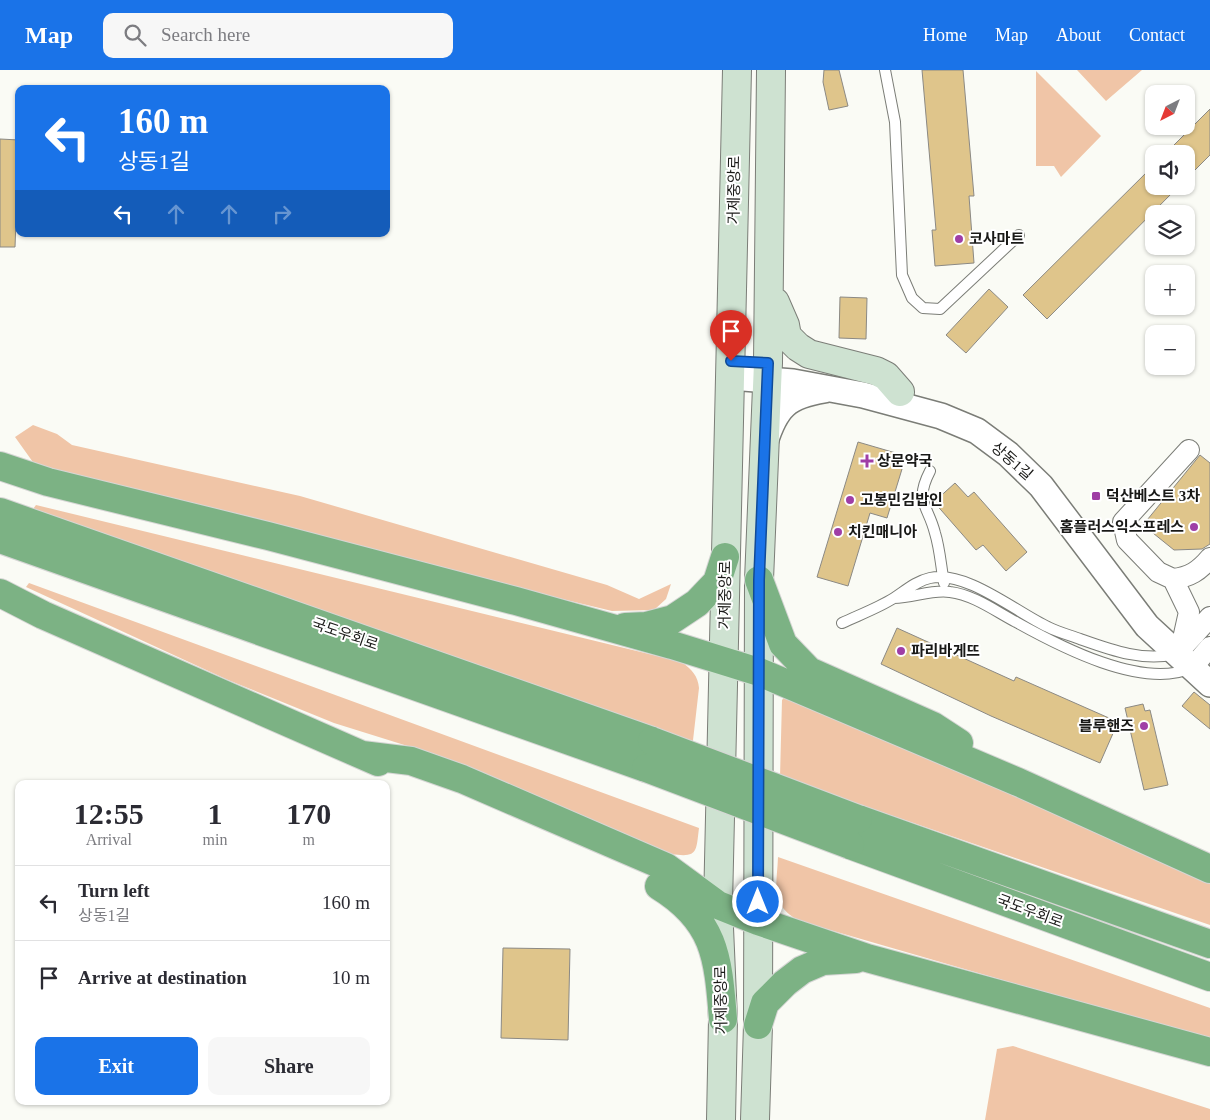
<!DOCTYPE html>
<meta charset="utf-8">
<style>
:root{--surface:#fff;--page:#f7f7f7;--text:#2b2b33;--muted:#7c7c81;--line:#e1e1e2;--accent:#1a73e8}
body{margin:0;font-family:"Times New Roman","Noto Sans KR",serif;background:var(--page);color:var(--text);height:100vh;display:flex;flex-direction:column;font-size:19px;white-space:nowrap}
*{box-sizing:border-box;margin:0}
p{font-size:16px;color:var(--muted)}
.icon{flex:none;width:28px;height:28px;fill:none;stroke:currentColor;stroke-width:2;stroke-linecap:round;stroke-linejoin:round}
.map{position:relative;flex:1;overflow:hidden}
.details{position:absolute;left:15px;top:710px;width:375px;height:325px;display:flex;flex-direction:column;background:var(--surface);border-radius:10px;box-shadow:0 1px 4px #0004}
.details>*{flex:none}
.guide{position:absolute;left:15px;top:15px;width:375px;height:152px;border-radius:10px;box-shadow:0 1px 4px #0004;background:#1a73e8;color:#fff;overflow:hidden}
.needle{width:32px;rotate:222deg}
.buttons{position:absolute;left:1145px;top:15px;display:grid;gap:10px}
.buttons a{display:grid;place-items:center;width:50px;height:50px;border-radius:10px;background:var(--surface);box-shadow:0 1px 4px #0004;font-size:25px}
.pin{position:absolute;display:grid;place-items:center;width:42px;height:42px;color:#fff;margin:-51px -21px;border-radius:50% 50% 50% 0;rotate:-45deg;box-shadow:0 0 5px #0007}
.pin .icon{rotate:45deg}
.me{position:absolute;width:55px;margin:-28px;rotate:0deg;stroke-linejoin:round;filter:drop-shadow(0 0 4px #0008)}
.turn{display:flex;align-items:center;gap:18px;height:105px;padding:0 20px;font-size:22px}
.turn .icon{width:65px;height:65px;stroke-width:2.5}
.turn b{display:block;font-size:35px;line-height:42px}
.lanes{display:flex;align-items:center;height:48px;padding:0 20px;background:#0003;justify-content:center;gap:25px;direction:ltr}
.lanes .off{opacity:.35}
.eta{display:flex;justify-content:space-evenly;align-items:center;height:85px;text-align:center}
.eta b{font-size:30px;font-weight:700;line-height:35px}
.primary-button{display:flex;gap:10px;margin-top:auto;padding:10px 20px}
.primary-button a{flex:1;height:58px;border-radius:10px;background:var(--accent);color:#fff;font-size:20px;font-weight:700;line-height:58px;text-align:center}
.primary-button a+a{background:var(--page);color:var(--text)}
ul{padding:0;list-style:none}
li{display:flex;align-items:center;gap:15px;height:75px;padding:0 20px;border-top:1px solid var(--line)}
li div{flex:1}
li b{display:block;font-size:19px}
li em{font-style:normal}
header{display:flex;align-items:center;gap:30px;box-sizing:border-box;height:70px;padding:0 25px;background:var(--accent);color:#fff}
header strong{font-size:24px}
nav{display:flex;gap:28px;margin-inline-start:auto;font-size:18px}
.search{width:350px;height:45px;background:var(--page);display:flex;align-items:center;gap:12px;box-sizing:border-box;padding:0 18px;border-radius:10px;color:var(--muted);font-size:19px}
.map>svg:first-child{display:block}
</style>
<header>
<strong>Map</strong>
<div class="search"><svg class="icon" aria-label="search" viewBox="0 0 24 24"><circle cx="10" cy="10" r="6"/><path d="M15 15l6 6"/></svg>Search here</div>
<nav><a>Home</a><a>Map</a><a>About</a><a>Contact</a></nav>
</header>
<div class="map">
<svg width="1210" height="1050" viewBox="0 0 1210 1050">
<rect width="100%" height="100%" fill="#fafbf5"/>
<path fill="#f0c5a7" d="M1077,0H1142L1106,31Z
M1036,1L1101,66L1061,107L1054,96H1036Z
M33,355L57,364L72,375L300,426L607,515L639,529L671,514L666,529L654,540L612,541L57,407L35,395L15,367Z
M36,435L682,592C692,600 698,606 699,618L692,679L33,439Z
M29,513L699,758C696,782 698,788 671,784L446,688L334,653L228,610L26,517Z
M786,625L805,627L1210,813V855L780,707L782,630Z
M778,787L1210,938V970L799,851C769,833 777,817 778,787Z
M1013,976L1210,1039V1050H985L997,979Z"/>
<path fill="#dfc58b" stroke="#8b8984" d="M824,0H839L848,36L829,40L823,12Z
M922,0H963L974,126H969L974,193L935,196L932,160H936Z
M1210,39V85L1186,109V84H1165Z
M0,69L19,70L15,177H0Z
M1154,95V116H1179L1047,249L1023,225Z
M989,219L1008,237L966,283L946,265Z
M840,227L867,228L866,269L839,268Z
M858,372L906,386L887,448L870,443L848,516L817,507Z
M1200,385L1210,393V474L1202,479L1174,480L1143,455Z
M955,413L968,427L974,422L1027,482L1006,501L983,475L976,480L934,432Z
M897,558L1014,611L1016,607L1118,652L1100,693L991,646L881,594Z
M1194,622L1210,635V659L1182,636Z
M1143,634L1145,641L1150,640L1168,715L1144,720L1125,638Z
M503,878L570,879L568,970L501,968Z"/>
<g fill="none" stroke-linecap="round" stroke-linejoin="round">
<defs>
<path id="service" d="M885,0L895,52L902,205L912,228L923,238L940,239L1019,165
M930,401C914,432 928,435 935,463C940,479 941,497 944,513
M894,528C913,528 932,519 950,522C974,525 995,541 1016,552C1059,576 1143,620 1191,598
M842,553C859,545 878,538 894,528C905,521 916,511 930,508C966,500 1016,542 1048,557C1058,562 1069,565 1080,569C1111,580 1143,592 1176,584"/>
<path id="minor" d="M1173,509L1158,502L1127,470L1123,452L1189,380
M1183,569L1189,542L1173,509C1190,507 1199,501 1210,488
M1181,579L1210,547
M1192,598L1210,577"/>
<path id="tertiary" d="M731,307L793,312L863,325L941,346L977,361L1008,384L1041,416L1147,556L1210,614
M765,372C776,337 787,326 824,320"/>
<path id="secondary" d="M775,232L785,255L787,266L798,277L809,284L876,301L886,306L900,322
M721,1050L723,949L718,835L737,0
M755,1050L758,955L759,510L768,293L771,0"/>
<path id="trunk" d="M0,396L48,412L268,466L516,531L672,575L759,602L1018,712L1210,799
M0,442L652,671
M0,469L646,698
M759,510L783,574L809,601L933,656L959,673
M0,523L43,545L378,692
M625,557L646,556L673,549L697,533L717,512L725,487
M362,685L411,691L462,709L666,797L718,835L758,851L867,888L1210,982
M858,749L1210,874
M850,775L1210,907
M659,816C716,851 718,888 723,949
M758,955L765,933L785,913L802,900L823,891L856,889"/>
</defs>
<use href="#service" stroke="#7b7d77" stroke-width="12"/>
<use href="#minor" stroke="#7b7d77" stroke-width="22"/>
<use href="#tertiary" stroke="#7b7d77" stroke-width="28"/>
<use href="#secondary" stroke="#7b7d77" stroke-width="30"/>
<use href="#trunk" stroke="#d6d6d5" stroke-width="30"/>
<use href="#service" stroke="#fff" stroke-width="10"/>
<use href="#minor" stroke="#fff" stroke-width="20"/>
<use href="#tertiary" stroke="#fff" stroke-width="25"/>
<use href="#secondary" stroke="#cee2d1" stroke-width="28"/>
<use href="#trunk" stroke="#7cb284" stroke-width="28"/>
<defs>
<path id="trunk-bridge" d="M652,671L858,749
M646,698L850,775"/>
</defs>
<use href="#trunk-bridge" stroke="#d6d6d5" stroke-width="30" stroke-linecap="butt"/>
<use href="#trunk-bridge" stroke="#7cb284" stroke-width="28"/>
</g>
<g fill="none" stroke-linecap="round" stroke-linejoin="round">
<defs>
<path id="route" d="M731,291L768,293L759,510L758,832"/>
</defs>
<use href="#route" stroke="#114b97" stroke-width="12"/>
<use href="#route" stroke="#1a73e8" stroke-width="9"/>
</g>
<g fill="#9f3ea6" stroke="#fff" stroke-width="2">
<circle cx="959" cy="169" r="5"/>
<path d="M864.5 383.5h5v5h5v5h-5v5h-5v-5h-5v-5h5z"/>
<rect x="1091" y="421" width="10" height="10" rx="2.5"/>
<circle cx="850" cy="430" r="5"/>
<circle cx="1194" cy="457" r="5"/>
<circle cx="838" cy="462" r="5"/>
<circle cx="901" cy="581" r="5"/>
<circle cx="1144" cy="656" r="5"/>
</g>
<g text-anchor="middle" stroke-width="4" stroke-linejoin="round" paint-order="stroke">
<g font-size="15" fill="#191917" stroke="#fff">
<text transform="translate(734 120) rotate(-89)" y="5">거제중앙로</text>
<text transform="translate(1012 391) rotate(41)" y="5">상동1길</text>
<text transform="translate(725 525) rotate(-89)" y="5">거제중앙로</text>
<text transform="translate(345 564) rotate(19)" y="5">국도우회로</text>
<text transform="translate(1030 841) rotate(20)" y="5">국도우회로</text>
<text transform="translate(721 930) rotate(-91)" y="5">거제중앙로</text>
</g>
<g font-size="15" font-weight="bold" fill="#191917" stroke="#fff" text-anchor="start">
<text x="969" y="174">코사마트</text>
<text x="877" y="396">상문약국</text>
<text x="1106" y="431">덕산베스트 3차</text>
<text x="860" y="435">고봉민김밥인</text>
<text x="1184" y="462" text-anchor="end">홈플러스익스프레스</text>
<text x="848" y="467">치킨매니아</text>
<text x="911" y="586">파리바게뜨</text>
<text x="1134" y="661" text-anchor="end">블루핸즈</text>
</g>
</g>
</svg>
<div class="buttons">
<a><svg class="needle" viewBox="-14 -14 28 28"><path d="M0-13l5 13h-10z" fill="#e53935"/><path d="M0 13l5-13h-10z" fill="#7c7c81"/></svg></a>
<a><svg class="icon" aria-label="sound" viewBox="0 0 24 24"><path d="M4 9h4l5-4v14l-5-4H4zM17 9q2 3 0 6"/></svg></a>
<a><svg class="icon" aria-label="layers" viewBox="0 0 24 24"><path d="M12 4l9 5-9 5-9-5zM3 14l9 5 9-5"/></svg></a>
<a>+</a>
<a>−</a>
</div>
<div class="pin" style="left:731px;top:291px;background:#d93025"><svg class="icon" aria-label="arrive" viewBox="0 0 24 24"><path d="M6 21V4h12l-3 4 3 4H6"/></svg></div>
<svg class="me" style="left:758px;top:832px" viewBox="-20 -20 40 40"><circle r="17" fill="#1a73e8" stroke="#fff" stroke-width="3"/><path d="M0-11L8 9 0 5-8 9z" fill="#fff"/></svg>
<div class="guide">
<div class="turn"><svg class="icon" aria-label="left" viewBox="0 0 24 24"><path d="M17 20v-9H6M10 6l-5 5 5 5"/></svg><div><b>160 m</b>상동1길</div></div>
<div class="lanes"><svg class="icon" aria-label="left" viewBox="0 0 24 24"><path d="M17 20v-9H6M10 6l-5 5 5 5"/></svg><svg class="icon off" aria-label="ahead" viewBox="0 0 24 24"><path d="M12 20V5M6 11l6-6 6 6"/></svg><svg class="icon off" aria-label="ahead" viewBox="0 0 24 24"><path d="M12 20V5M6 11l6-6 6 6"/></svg><svg class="icon off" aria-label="right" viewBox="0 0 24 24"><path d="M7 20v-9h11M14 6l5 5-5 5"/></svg></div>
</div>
<section class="details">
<div class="eta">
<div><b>12:55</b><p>Arrival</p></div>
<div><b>1</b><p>min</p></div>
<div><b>170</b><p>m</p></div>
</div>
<ul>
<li><svg class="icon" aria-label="left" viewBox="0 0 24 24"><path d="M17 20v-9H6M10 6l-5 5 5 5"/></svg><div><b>Turn left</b><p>상동1길</p></div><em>160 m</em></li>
<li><svg class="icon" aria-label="arrive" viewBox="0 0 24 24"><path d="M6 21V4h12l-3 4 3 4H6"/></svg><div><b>Arrive at destination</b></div><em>10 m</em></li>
</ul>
<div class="primary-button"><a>Exit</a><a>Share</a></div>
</section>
</div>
